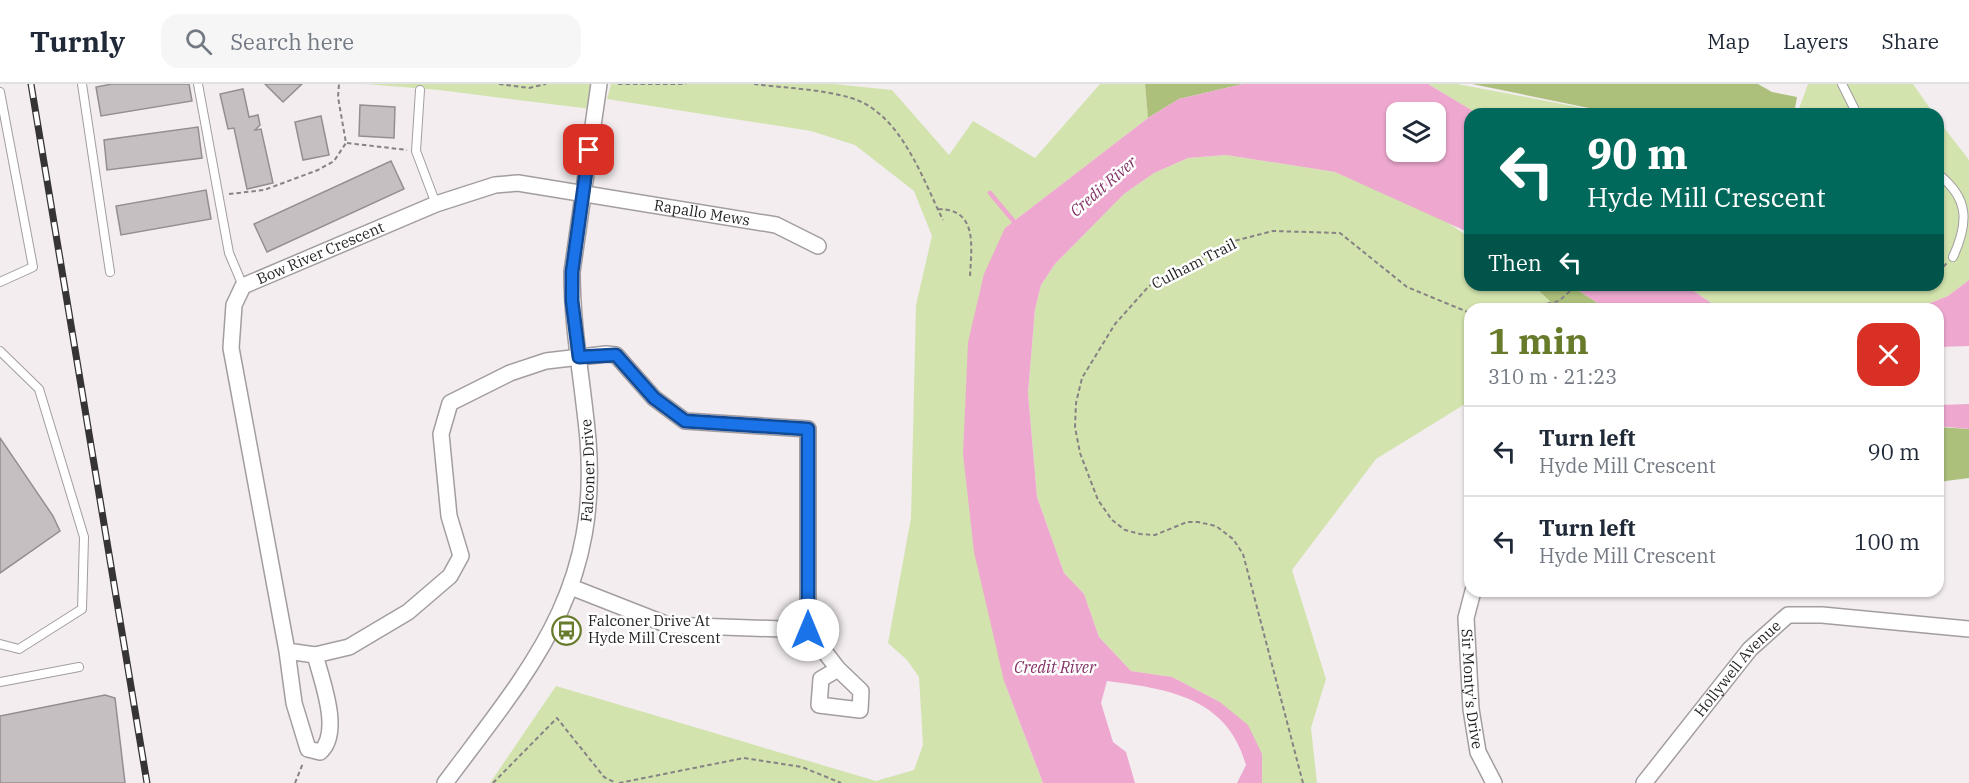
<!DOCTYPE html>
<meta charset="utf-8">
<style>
:root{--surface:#fff;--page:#f6f6f7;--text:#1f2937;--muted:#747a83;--line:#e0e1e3;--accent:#677b2b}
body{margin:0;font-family:"IBM Plex Serif",serif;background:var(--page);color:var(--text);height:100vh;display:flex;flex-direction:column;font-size:22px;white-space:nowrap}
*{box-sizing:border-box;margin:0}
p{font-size:20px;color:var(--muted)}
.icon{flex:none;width:33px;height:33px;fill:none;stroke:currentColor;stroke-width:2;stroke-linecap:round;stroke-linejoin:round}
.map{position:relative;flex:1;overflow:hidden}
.side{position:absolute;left:1464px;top:219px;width:480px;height:294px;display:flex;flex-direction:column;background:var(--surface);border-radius:18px;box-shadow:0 2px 4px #0004}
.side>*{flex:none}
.guide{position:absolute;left:1464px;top:24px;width:480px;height:183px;border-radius:18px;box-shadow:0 2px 4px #0004;background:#00695c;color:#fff;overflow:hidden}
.tools{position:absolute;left:1386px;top:18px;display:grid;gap:12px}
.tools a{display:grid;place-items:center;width:60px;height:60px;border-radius:12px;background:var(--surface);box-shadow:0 2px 4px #0004;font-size:30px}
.pin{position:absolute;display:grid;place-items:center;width:51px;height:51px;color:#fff;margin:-26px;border-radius:12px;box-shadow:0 3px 9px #0006}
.me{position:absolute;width:66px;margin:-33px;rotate:0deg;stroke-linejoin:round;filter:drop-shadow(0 0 4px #0008)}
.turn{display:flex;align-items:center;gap:21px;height:126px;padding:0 24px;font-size:27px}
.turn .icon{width:78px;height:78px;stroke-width:2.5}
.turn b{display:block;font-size:42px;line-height:51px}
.then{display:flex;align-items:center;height:57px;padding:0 24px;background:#0003;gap:12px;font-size:22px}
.round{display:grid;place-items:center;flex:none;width:63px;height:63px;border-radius:18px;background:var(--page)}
.overview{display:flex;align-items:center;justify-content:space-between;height:102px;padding:0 24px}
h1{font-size:36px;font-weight:700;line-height:45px;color:var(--accent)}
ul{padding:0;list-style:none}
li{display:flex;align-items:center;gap:18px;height:90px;padding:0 24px;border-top:2px solid var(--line)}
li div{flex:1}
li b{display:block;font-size:22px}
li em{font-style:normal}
header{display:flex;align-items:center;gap:36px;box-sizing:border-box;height:84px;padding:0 30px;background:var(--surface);border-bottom:2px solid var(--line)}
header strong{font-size:28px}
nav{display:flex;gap:33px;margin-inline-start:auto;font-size:21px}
.search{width:420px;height:54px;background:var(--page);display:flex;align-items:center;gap:15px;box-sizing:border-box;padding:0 21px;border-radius:18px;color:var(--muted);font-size:22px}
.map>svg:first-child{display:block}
</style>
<header>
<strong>Turnly</strong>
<div class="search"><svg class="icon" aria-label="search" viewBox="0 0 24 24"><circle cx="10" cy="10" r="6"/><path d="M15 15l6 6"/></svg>Search here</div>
<nav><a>Map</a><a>Layers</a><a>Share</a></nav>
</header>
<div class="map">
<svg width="1969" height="699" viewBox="0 0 1969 699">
<rect width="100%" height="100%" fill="#f3edf0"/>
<path fill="#d2e3ad" d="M366,0H595L591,25L439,6Z
M611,0H834L892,6L949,71L973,37L1035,74L1100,0H1145L1148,34L1005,144L1004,597L1043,699H490L556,602L876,697L914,686L923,661L919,593L907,576L888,559L911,434L916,221L932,152L914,107L855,61L811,47L607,15Z
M1428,0H1457L1615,30H1478Z
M1808,0H1913L1934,30H1797Z
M1938,36L1969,76V196L1948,212L1915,225H1720L1685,201H1938Z
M1226,71L1335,88L1440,133L1470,154V201H1533L1558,225H1470V317L1376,375L1292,486L1326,595L1311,644L1317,699H1262V670L1220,618L1172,593L1131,587L1099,553L1084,510L1064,489L1037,413L1028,309L1035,225L1041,201L1055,180L1124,110L1154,89L1188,74Z"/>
<path fill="#acc07b" d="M1145,0H1243L1179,15L1148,34Z
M1472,0H1758L1772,8L1797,13L1794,30H1618Z
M1533,201H1570L1607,225H1558Z
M1938,343L1969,345V394L1938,398Z"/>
<path fill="#eea8cf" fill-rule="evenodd" d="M1243,0H1428L1478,30H1470V149L1335,88L1226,71L1188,74L1154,89L1124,110L1055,180L1041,201L1035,225L1028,309L1037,413L1064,489L1084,510L1099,553L1131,587L1172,593L1220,618L1248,641L1262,670V699H1237L1246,681C1227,613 1168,605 1107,597L1101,619L1113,658L1126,668L1135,699H1043L1004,597L974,468L963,370L968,258L984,190L1005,144L1148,34L1179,15ZM1396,28H1436V68H1396Z
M1969,196V262L1938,263V225H1915L1948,212Z
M1570,201H1685L1720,225H1607Z
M1969,320V345L1938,342V321Z"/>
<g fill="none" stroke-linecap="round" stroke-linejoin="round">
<path stroke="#eea8cf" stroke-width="4.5" d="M990,109L1017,141"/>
</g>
<path fill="#c5bfc2" stroke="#948e91" stroke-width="1.5" d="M112,0H189L192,17L101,32L96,3Z
M265,0H302L283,18Z
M243,5L249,33L258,31L260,41L255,46L261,45L273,99L247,105L234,44L228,45L220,10Z
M360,21L395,23L394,54L359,52Z
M321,32L329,71L303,76L295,38Z
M198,43L202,74L107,86L104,56Z
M391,77L404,105L267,168L254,140Z
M206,106L211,135L121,151L116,122Z
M0,354L53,432L60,447L0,489Z
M105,611L115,614L125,699H0V632Z"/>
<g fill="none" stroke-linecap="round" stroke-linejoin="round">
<defs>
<path id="lane" d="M82,0L110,188
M198,0L229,169L243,202
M1842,0L1857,30
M420,6L416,67L436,120
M0,8L33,183L0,198
M1938,90C1969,114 1969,138 1953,173
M0,267L39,305L84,453L82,525L19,565L0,560
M0,598L79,583"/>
<g id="street">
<path id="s1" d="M1473,507L1466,534L1471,625L1478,668L1494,699"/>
<path d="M808,546L838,585L861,607L860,626L819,621L821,595L838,585"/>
<path id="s2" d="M287,567L315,571C322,597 342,649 320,668L308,665L294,619L287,567L231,264L234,221L243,202L436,120L495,101L518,99L776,141L818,162"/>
<path d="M315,571L349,563L408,528L450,492L461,472L449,432L441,350L450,319L510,289L546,277L606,270L616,271L654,314L685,337L808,345V546L668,541L571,503"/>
<path id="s3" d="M445,699C530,585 600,509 588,356C583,300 572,244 572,188L599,0"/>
<path id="s4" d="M1644,699L1750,565L1788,531H1822L1969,545"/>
</g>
</defs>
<use href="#lane" stroke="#a39da0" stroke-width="10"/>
<use href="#street" stroke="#a39da0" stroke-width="18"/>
<path stroke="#878284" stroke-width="2" stroke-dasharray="4.5 3" stroke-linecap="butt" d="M499,0L529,4L546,0
M618,0H686
M754,0C784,4 822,5 851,14C901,29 922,94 943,136
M347,59L407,66
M229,110L264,106L318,86L334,77L346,59L338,13L339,0
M938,125C979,125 971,164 970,193
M1938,188L1947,179
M1525,225L1559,217L1577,201
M295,699L303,679
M493,699L557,634L604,693L616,699
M619,699L744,674L802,683L841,699
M1303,699L1243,470L1233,455L1216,442L1198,438H1187L1155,451L1140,450L1125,446L1112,436L1098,416L1080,369L1075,343L1076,319L1082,294L1115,240L1149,202L1230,158L1273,147L1340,149L1407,203L1470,229"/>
<use href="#lane" stroke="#fff" stroke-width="8"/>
<use href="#street" stroke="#fff" stroke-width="15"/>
<defs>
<path id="rail" d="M31,0L147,699"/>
</defs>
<use href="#rail" stroke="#373435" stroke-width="7"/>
<use href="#rail" stroke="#fff" stroke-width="4.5" stroke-dasharray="14" stroke-linecap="butt"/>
</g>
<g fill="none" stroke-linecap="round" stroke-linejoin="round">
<defs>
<path id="route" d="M589,66L572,188V217L579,273L616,271L654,314L685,337L808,345V546"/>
</defs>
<use href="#route" stroke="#114b97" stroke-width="15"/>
<use href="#route" stroke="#1a73e8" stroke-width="10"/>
</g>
<defs>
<symbol id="bus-ring" viewBox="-11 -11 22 22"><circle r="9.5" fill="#fff" stroke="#677b2b" stroke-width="1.5"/><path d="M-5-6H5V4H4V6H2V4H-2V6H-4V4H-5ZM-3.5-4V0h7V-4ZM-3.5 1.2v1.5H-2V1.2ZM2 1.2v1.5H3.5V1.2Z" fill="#677b2b"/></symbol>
</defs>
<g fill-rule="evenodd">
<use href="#bus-ring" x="550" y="530" width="33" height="33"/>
</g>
<g text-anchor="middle" stroke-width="5" stroke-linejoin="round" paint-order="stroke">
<g font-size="15" fill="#221f20" stroke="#fff">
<text dy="5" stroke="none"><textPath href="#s2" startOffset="1096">Rapallo Mews</textPath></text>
<text dy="5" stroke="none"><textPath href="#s2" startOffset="699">Bow River Crescent</textPath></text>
<text transform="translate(1194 180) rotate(-27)" y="5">Culham Trail</text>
<text dy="5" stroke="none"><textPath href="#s3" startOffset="352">Falconer Drive</textPath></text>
<text dy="5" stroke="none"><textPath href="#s4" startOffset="148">Hollywell Avenue</textPath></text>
<text dy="5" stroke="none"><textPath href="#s1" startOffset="99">Sir Monty's Drive</textPath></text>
</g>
<g font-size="15" fill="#221f20" stroke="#fff" text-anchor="start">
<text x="588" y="542">Falconer Drive At<tspan x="588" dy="17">Hyde Mill Crescent</tspan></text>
</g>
<g font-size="16" font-style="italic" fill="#843466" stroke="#fff">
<text transform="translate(1103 102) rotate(-41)" y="6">Credit River</text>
<text x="1055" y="589">Credit River</text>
</g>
</g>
</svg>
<div class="tools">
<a><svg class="icon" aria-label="layers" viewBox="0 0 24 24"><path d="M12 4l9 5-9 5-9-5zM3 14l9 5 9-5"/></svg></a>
</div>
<div class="pin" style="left:589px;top:66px;background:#d93025"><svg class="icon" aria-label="arrive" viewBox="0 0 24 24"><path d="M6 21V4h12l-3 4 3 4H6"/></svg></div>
<svg class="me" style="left:808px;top:546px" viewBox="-20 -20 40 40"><circle r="19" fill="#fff"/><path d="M0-13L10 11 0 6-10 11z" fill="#1a73e8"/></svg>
<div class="guide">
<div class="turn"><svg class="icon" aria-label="left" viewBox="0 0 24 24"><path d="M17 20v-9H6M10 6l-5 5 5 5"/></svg><div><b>90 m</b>Hyde Mill Crescent</div></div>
<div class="then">Then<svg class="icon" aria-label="left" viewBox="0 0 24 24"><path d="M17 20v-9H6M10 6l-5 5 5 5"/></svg></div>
</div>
<section class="side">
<div class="overview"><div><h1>1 min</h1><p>310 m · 21:23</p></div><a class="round" style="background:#d93025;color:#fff"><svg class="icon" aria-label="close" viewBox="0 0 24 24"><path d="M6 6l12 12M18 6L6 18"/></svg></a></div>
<ul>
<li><svg class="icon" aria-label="left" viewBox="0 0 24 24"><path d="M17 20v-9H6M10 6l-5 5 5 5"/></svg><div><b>Turn left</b><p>Hyde Mill Crescent</p></div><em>90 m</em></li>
<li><svg class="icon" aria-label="left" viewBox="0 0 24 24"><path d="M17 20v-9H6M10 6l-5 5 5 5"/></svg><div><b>Turn left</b><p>Hyde Mill Crescent</p></div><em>100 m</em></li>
</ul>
</section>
</div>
